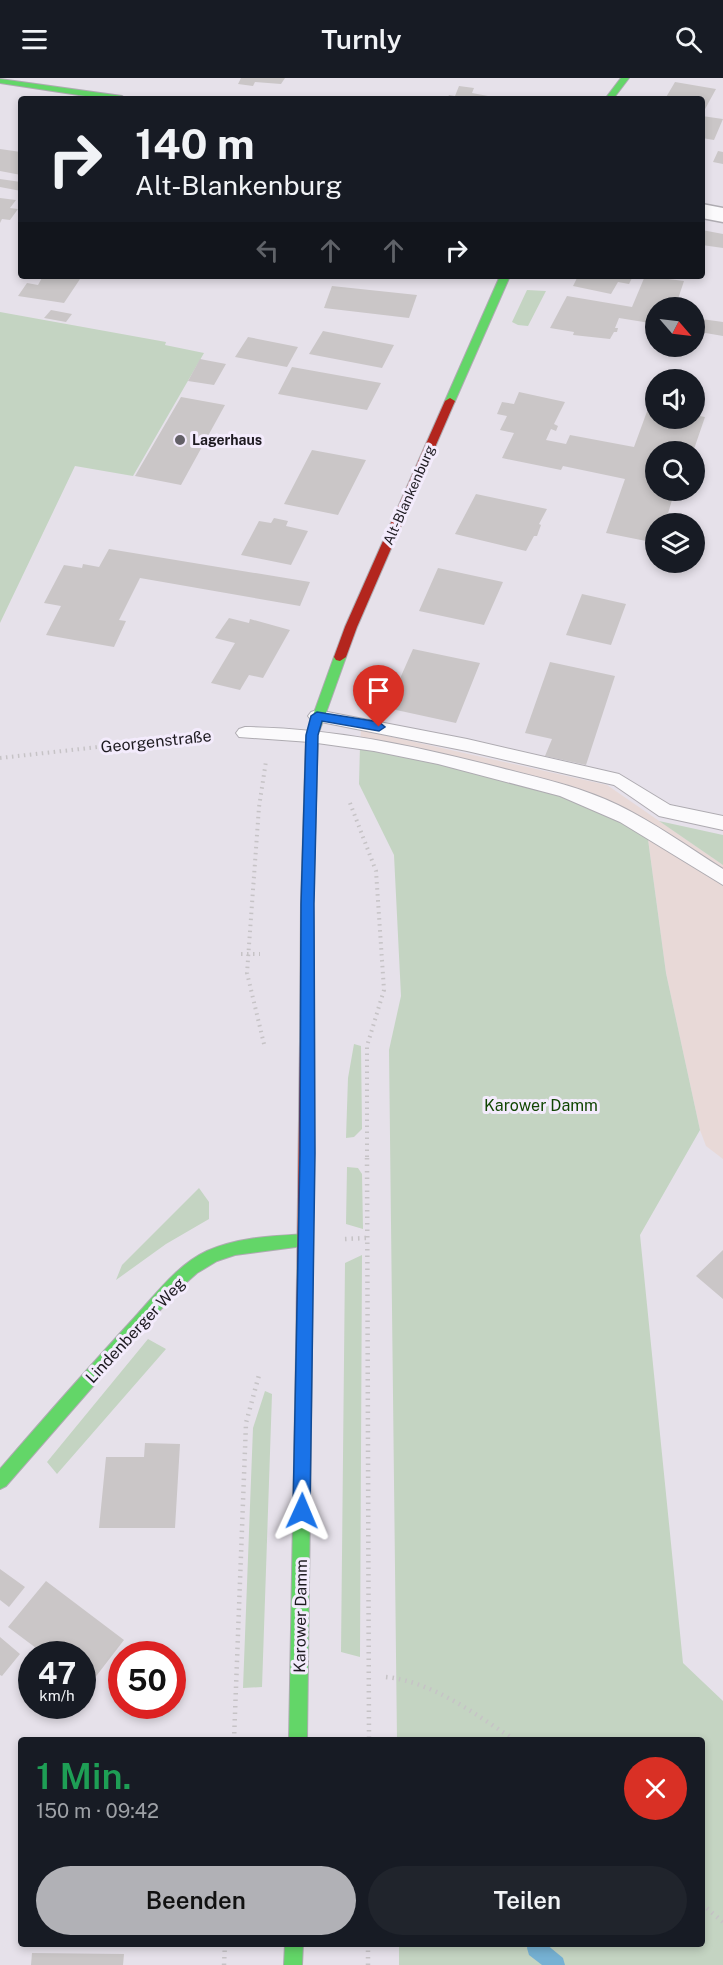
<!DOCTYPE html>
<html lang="de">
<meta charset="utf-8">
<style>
:root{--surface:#171b24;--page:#20242c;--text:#f1f3f6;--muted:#9ea1a6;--accent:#b1b1b6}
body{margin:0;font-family:"Public Sans",sans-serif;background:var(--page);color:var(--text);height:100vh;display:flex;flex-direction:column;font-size:22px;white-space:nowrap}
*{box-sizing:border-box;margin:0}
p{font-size:20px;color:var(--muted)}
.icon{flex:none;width:33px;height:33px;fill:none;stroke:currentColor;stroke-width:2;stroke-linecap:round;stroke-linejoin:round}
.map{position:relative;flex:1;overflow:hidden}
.drawer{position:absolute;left:18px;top:1659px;width:687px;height:210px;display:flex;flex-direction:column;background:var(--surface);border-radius:6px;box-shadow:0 3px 9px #0003}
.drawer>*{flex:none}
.banner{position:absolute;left:18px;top:18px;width:687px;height:183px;border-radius:6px;box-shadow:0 3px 9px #0003;background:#171b24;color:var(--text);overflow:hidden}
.needle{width:39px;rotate:118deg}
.controls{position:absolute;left:645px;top:219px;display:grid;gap:12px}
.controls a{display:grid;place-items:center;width:60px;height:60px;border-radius:50%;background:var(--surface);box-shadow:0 3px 9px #0003;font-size:30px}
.speed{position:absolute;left:18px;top:1563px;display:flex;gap:12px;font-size:30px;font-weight:700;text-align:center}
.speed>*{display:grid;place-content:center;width:78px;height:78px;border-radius:50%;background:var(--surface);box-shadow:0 3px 9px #0003;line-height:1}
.speed small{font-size:15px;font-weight:400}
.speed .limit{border:9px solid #d22;background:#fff;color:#111}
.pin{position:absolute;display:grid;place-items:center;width:51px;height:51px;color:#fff;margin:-62px -26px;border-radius:50% 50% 50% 0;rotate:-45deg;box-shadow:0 0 6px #0007}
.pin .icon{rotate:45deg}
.me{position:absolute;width:66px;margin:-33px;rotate:1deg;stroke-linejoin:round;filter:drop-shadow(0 0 4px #0008)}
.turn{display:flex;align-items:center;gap:21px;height:126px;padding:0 18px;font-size:27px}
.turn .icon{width:78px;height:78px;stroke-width:2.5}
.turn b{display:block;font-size:42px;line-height:51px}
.lanes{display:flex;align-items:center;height:57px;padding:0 18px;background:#0003;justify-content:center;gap:30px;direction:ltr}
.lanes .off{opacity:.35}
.round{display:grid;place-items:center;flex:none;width:63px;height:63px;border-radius:32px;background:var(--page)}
.head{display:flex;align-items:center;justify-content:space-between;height:102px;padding:0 18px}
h1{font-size:36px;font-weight:600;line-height:45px;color:#1e9e55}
.primary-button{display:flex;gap:12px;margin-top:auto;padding:12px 18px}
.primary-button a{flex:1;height:69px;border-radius:36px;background:var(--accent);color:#111;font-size:24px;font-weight:600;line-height:69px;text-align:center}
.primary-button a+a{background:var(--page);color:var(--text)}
header{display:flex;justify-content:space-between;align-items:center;height:78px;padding:0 18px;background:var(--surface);font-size:27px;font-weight:600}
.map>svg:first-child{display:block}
</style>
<header><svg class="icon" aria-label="menu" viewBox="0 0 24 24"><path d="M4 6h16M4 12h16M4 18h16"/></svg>Turnly<svg class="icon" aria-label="search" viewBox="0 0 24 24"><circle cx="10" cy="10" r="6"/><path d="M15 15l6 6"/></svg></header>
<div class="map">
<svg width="723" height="1887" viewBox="0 0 723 1887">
<rect width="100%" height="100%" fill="#e6e1ea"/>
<path fill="#e8d9d7" d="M361,652L607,707L723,787V1081L706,1068L700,1052L666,895L647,754L360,667Z"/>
<path fill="#c4d4c2" d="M527,212L546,213L528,248L518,247L512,244Z
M0,234L166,264L165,267L204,275L133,398L75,388L0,545Z
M360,667L596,717L647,754L666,895L700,1052L640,1157L683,1585L723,1623V1887H399V1866H702V1662H397L389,972L401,918L394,777L359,706Z
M659,743L723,757V787Z
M354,966L361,968L362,1051L354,1059L346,1060L348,1000Z
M347,1089L358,1090L362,1096L363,1151L346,1146Z
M199,1110L209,1124V1141L166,1166L116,1202L122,1187Z
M362,1177L360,1579L341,1574L345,1185Z
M148,1261L166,1271L57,1396L47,1384Z
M265,1313L272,1316L262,1609L243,1610L253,1350Z"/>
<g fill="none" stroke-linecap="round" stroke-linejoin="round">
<path fill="#76b1d3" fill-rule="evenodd" d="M528,1866H546L563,1880L565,1887H542L529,1877L527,1870Z"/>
</g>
<path fill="#cac6c7" d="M241,0H285L281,6L255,4L253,8L238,6Z
M675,4L716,11L704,33L702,21H665Z
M459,8L474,10L472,15L504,21H447L449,17L455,18Z
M702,38L723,41L714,62L702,60Z
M0,71L21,74V97L0,93Z
M718,73L723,74V86L713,84Z
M0,101L21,104V113L0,109Z
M0,120L16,122L10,130L18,131L10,142L2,141L0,145Z
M702,152L723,156V170L702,167Z
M43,198H82L64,225L18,218L27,205L38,207Z
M578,198H633L629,206L618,204L611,216L573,208Z
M645,198L684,203L675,230H656V246L619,240L615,250H618L617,254H614L610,261L573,257L574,254L550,250L567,218L632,229Z
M332,208L417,217L409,240L324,230Z
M51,232L72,236L66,244L44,240Z
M694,240L723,244V258L694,253Z
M323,253L394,267L382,290L309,276Z
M248,259L298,269L287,289L235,279Z
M200,281L226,286L214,307L188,303Z
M292,289L381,305L367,332L278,316Z
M519,314L565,324L554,346L558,348L556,353L551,351L546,362L566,366L570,357L634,369L649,328L656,329V340H694V337L705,339L693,374H656V412H675L666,442L674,446H656V465L606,455L625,401L563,388L561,392L502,380L514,355L500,352L507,338L497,336L502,324L514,326Z
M181,319L225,327L181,407L135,398Z
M312,372L366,382L338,437L284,426Z
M476,416L547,431L539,446L541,447L537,458H534L526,473L455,456Z
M274,440L288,443L286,448L308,453L291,487L241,477L259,443L271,445Z
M109,471L310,504L300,528L140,500L119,542L126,543L114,569L46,557L61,528L44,525L64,487L82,490L83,486L99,489Z
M438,490L503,504L484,547L419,533Z
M582,516L626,526L611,567L566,557Z
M229,540L249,545L250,541L290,552L263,600L249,597L240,612L211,605L235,565L215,560Z
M413,571L480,585L456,645L387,630Z
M550,584L615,598L586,687L545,678L552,661L525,655Z
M723,1172V1221L696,1198Z
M145,1365L180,1366L175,1450H99L106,1379H144Z
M0,1491L25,1509L9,1529L0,1522Z
M46,1503L124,1562L87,1610L82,1606V1576H44L8,1549Z
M0,1559L20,1576L2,1598L0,1597Z
M32,1875L124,1876L123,1887H31Z"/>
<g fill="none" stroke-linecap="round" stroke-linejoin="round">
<defs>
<path id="lane" d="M317,632L467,661L619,696L670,727L723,738V752L659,738L614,707L467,673L311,642L308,638L311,634Z
M245,649C333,650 416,668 501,690C540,700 581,709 618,727C655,745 688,769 723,791V807L620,744L560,718L438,686L374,673L310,664L239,659L236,655L239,651Z"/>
<path id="street" d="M702,126L723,130V144L702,140Z"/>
<path id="fast" d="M621,0H629L613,21H605Z
M0,1L122,18L126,21H105L0,5Z
M500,198H510L455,323L454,325H446L445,323Z
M340,575L346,579L318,657L313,826L314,963L312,967H302L300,963L301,826L306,657L334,579Z
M306,1156L311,1157L313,1162L311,1167L235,1177L217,1183L197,1195L179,1211L129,1267L6,1408L0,1411V1391C44,1340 88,1290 134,1240C156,1216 177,1187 207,1173C239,1159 273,1158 306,1156Z
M304,1268L309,1270L312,1275L307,1662H289L296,1275L299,1270Z
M285,1866H303L302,1887H284Z"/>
<path id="jam" d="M450,320L455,323L357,549L346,579L340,583L336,582L334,579L345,549L445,323Z
M307,957L312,959L314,963L312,1275L309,1280L304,1282L299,1280L296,1275L300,963L302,959Z"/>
</defs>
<use href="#lane" stroke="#aeabb1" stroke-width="2"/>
<use href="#street" stroke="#aeabb1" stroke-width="3"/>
<use href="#fast" stroke="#aeabb1" stroke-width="2"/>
<use href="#jam" stroke="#aeabb1" stroke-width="2"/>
<path stroke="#c6c3c6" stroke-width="4" stroke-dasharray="1.5 4.5" stroke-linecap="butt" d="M0,680L214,656
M350,725L376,793L384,912L367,968V1081
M241,876H260
M264,966L247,895L259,729L266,683"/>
<path stroke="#c6c3c6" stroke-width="4.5" stroke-dasharray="1.5 5" stroke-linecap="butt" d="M367,1080L369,1662
M345,1161L366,1160
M386,1599C434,1604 476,1637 515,1662
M234,1662L246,1345L259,1297
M702,1826L723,1844
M368,1866V1887
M224,1887L225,1866"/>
<use href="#lane" fill="#fbfafc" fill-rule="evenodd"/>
<use href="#street" fill="#fbfafc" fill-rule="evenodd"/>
<use href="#fast" fill="#63d668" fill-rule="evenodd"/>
<use href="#jam" fill="#b3261e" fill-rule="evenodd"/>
</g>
<path fill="#1a73e8" stroke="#114b97" stroke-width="1.5" d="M317,634L379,644L385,649L379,653L322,643L318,657L314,826L315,1075L310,1433L307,1439L302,1441L296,1439L293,1433L300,1075L301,826L306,657L311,638Z"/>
<circle fill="#636067" stroke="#f3ebfc" stroke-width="2" cx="180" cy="362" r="6"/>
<g text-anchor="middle" stroke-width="6" stroke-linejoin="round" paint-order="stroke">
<g font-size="14" font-weight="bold" fill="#1d1a20" stroke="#f3ebfc" text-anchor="start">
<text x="192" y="367">Lagerhaus</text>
</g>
<g font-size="14" fill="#1d1a20" stroke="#f3ebfc">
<text transform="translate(409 417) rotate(-66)" y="5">Alt-Blankenburg</text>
</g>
<g font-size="16" fill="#1d1a20" stroke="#f3ebfc">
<text transform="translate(156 663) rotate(-6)" y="6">Georgenstraße</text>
<text transform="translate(135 1252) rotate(-47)" y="6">Lindenberger Weg</text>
<text transform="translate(300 1538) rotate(-89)" y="6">Karower Damm</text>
</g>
<g font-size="16" fill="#114603" stroke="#f3ebfc">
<text x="541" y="1033">Karower Damm</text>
</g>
</g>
</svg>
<div class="controls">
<a><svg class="needle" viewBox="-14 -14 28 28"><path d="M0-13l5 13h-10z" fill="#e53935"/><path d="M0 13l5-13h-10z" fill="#9ea1a6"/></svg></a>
<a><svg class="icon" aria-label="sound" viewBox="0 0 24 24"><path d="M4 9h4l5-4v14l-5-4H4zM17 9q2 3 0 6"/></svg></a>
<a><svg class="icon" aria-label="search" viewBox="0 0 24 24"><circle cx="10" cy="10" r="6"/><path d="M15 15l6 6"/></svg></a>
<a><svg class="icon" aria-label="layers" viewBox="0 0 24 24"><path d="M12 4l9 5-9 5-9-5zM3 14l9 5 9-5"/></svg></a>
</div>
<div class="speed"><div>47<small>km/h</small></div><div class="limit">50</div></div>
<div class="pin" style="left:379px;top:649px;background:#d93025"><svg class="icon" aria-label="arrive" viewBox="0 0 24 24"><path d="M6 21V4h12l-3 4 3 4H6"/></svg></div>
<svg class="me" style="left:302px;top:1433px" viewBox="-20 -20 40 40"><path d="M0-17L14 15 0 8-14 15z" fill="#1a73e8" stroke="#fff" stroke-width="4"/></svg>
<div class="banner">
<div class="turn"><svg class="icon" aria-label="right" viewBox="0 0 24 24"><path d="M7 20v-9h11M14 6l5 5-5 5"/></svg><div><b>140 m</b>Alt-Blankenburg</div></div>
<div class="lanes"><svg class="icon off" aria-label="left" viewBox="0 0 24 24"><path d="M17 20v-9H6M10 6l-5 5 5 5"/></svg><svg class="icon off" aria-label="ahead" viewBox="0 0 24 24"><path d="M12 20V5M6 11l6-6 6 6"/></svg><svg class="icon off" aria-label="ahead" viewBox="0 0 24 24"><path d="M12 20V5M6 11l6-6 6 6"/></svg><svg class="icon" aria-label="right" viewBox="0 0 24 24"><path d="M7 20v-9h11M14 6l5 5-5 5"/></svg></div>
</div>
<section class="drawer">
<div class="head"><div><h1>1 Min.</h1><p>150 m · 09:42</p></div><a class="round" style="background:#d93025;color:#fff"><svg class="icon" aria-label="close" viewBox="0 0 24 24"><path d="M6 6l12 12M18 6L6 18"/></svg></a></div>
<div class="primary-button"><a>Beenden</a><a>Teilen</a></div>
</section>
</div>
